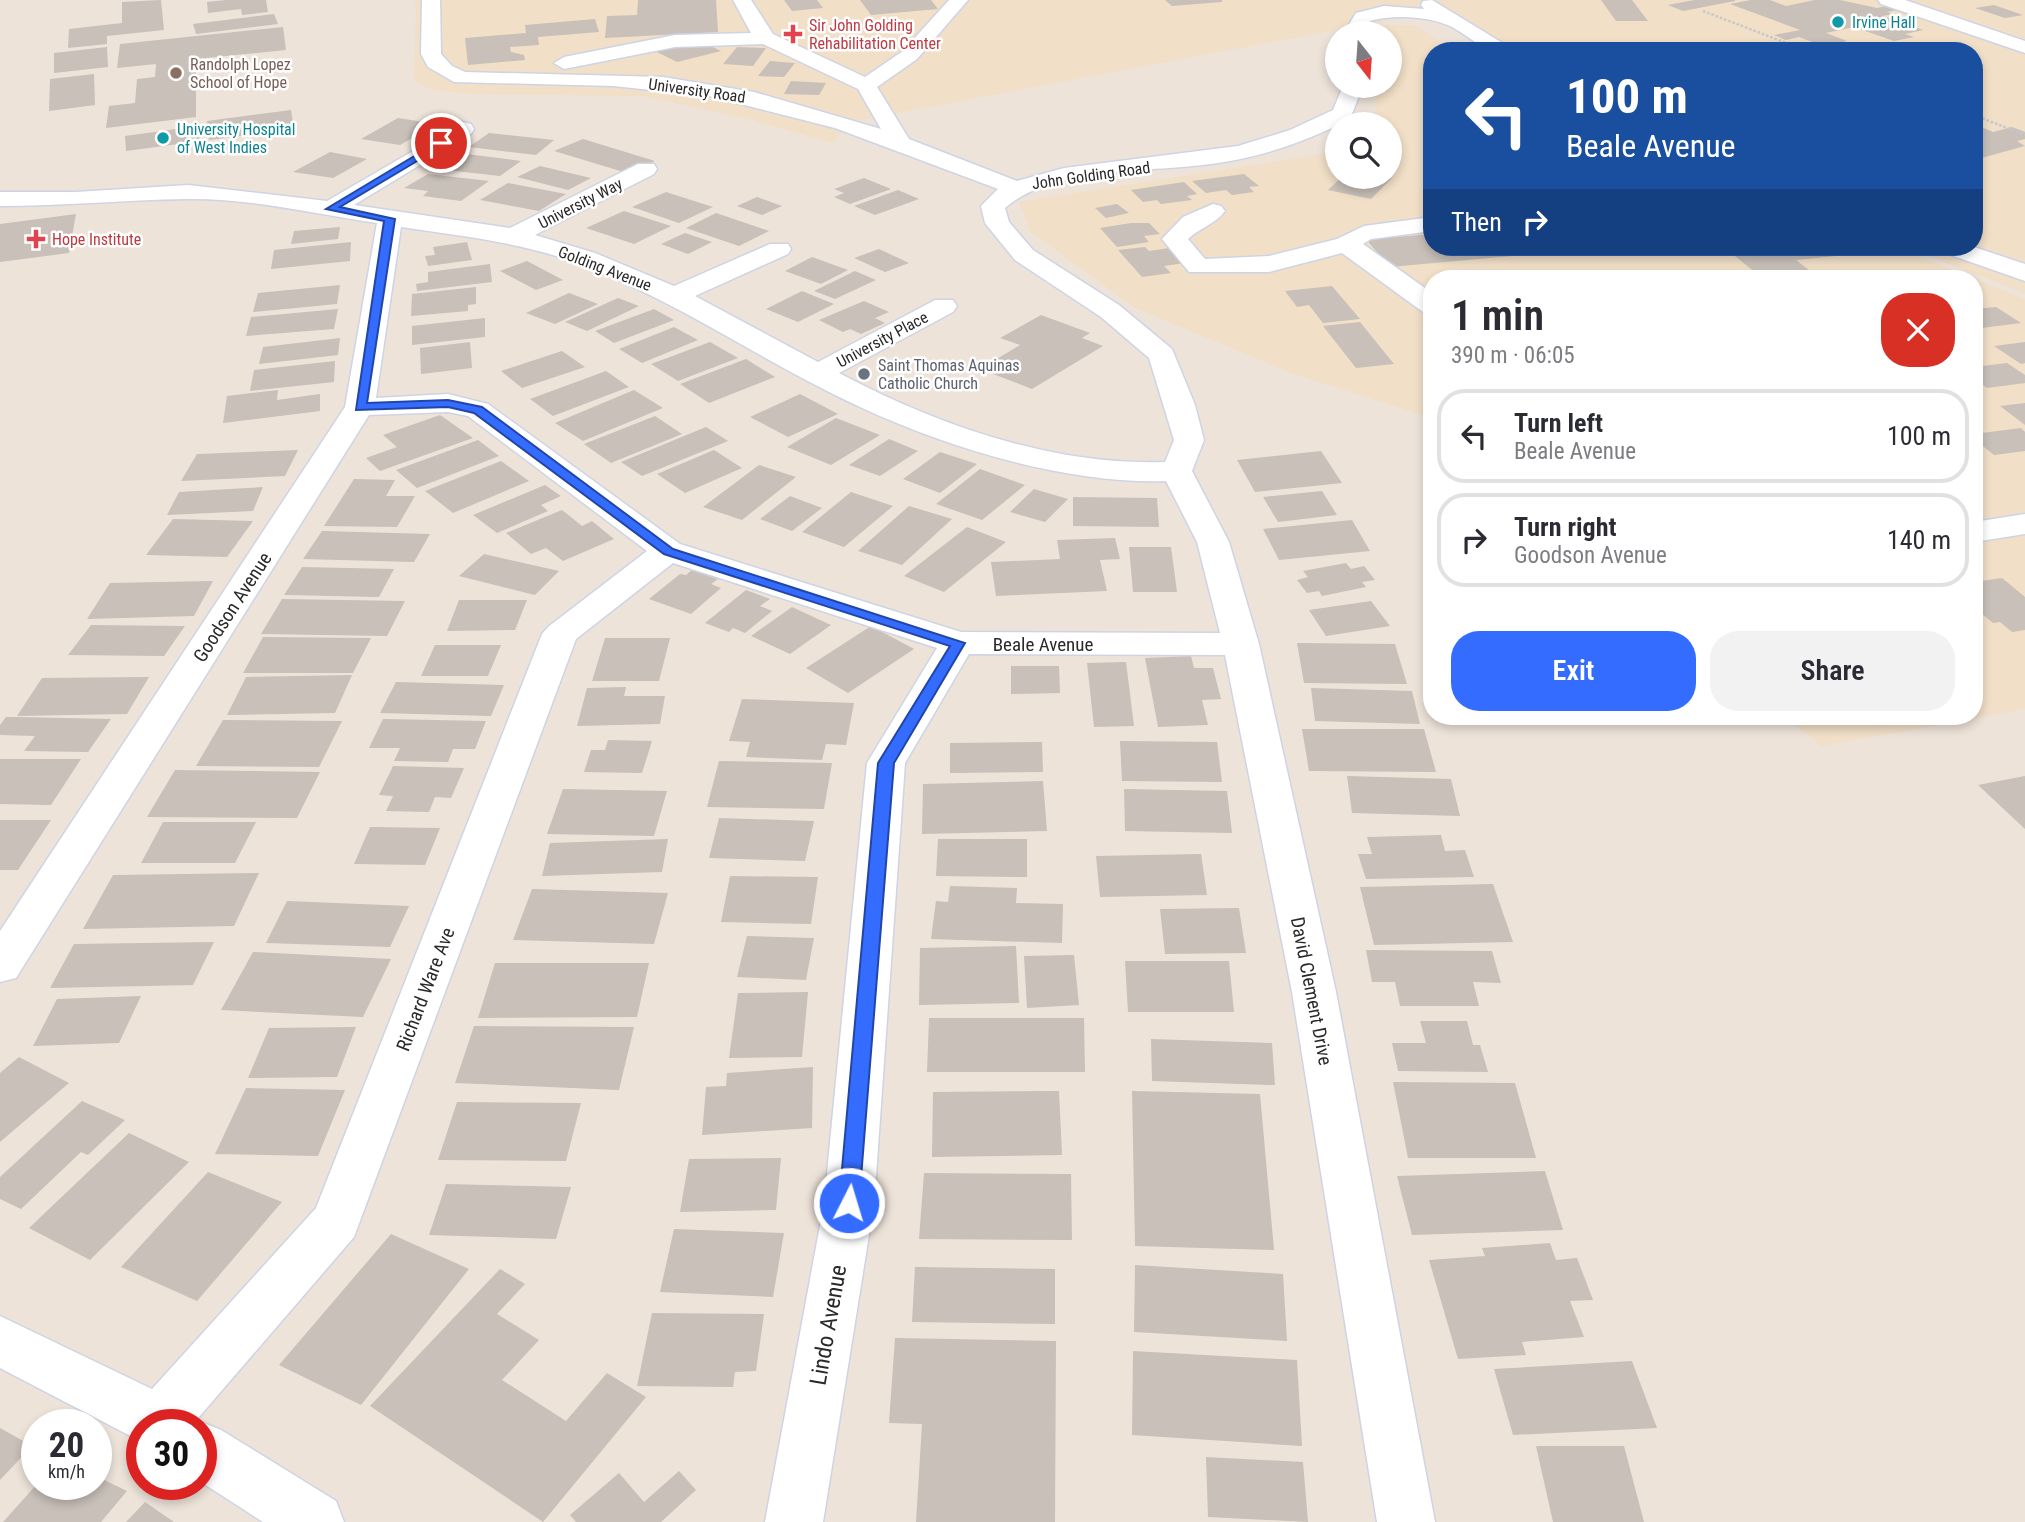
<!DOCTYPE html>
<meta charset="utf-8">
<style>
:root{--surface:#fff;--page:#f2f2f3;--text:#2b2b33;--muted:#7c7c81;--line:#e1e1e2;--accent:#346cff}
body{margin:0;font-family:"Roboto Condensed",sans-serif;background:var(--page);color:var(--text);height:100vh;display:flex;flex-direction:column;font-size:26px;white-space:nowrap}
*{box-sizing:border-box;margin:0}
p{font-size:23px;color:var(--muted)}
.icon{flex:none;width:38px;height:38px;fill:none;stroke:currentColor;stroke-width:2;stroke-linecap:round;stroke-linejoin:round}
.map{position:relative;flex:1;overflow:hidden}
.panel{position:absolute;left:1423px;top:270px;width:560px;height:455px;display:flex;flex-direction:column;background:var(--surface);border-radius:28px;box-shadow:0 4px 10px #0003}
.panel>*{flex:none}
.hud{position:absolute;left:1423px;top:42px;width:560px;height:214px;border-radius:28px;box-shadow:0 4px 10px #0003;background:#1a4fa0;color:#fff;overflow:hidden}
.needle{width:46px;rotate:163deg}
.fabs{position:absolute;left:1325px;top:21px;display:grid;gap:14px}
.fabs a{display:grid;place-items:center;width:77px;height:77px;border-radius:50%;background:var(--surface);box-shadow:0 4px 10px #0003;font-size:35px}
.speed{position:absolute;left:21px;top:1409px;display:flex;gap:14px;font-size:35px;font-weight:700;text-align:center}
.speed>*{display:grid;place-content:center;width:91px;height:91px;border-radius:50%;background:var(--surface);box-shadow:0 4px 10px #0003;line-height:1}
.speed small{font-size:18px;font-weight:400}
.speed .limit{border:10px solid #d22;background:#fff;color:#111}
.pin{position:absolute;display:grid;place-items:center;width:60px;height:60px;color:#fff;margin:-30px;border:4px solid #fff;border-radius:50%;box-shadow:0 2px 7px #0007}
.me{position:absolute;width:77px;margin:-38px;rotate:5deg;stroke-linejoin:round;filter:drop-shadow(0 0 5px #0008)}
.turn{display:flex;align-items:center;gap:24px;height:147px;padding:0 28px;font-size:32px}
.turn .icon{width:91px;height:91px;stroke-width:2.5}
.turn b{display:block;font-size:49px;line-height:60px}
.then{display:flex;align-items:center;height:66px;padding:0 28px;background:#0003;gap:14px;font-size:26px}
.round{display:grid;place-items:center;flex:none;width:74px;height:74px;border-radius:28px;background:var(--page)}
.overview{display:flex;align-items:center;justify-content:space-between;height:119px;padding:0 28px}
h1{font-size:42px;font-weight:600;line-height:52px}
.cta{display:flex;gap:14px;margin-top:auto;padding:14px 28px}
.cta a{flex:1;height:80px;border-radius:28px;background:var(--accent);color:#fff;font-size:28px;font-weight:600;line-height:80px;text-align:center}
.cta a+a{background:var(--page);color:var(--text)}
ul{padding:0;list-style:none}
li{display:flex;align-items:center;gap:21px;height:94px;margin:0 14px 10px;padding:0 14px;border:4px solid var(--line);border-radius:28px}
li div{flex:1}
li b{display:block;font-size:26px}
li em{font-style:normal}
.map>svg:first-child{display:block}
</style>
<div class="map">
<svg width="2025" height="1522" viewBox="0 0 2025 1522">
<rect width="100%" height="100%" fill="#ede3d9"/>
<path fill="#f1dfc7" d="M414,0H2025V293L1905,247H1974V51H1493L1431,12L850,122L832,143L752,120L642,96L472,94L432,90L414,81L416,9Z
M1386,25H1414L1455,51H1432V247H1895L1973,278H1432L1431,418L1291,373L1135,308L1030,231L1019,202L1337,152V177H1390V124H1372L1376,111L1374,86H1390V33H1380Z
M1974,279L2025,299V709L1821,746L1785,716H1974Z"/>
<path fill="#c8c0b9" d="M161,0L164,30L107,36V44L68,48L69,29L122,23V2Z
M226,0H266L268,12L242,15L241,9L208,13L207,2Z
M638,0H716L718,32L605,38L607,16L637,15Z
M784,0H817L823,8L792,11Z
M860,0H931L938,9L871,15Z
M1165,0H1222V2L1172,6Z
M1601,0H1632L1648,21H1616Z
M1694,0H1735V1L1683,11L1668,5Z
M1751,0H1770L1786,6L1815,0H1840L1877,8L1891,5L1902,9L1887,12L1893,14L1883,16L1923,30L1905,34L1914,37L1894,41L1854,27L1826,33L1847,41L1823,46L1799,37L1786,40L1774,35L1800,30L1730,4Z
M1994,5L2023,15L2005,18L1975,8Z
M274,14L278,24L196,34L193,24Z
M595,19L599,32L538,37L539,45L510,47L511,52L524,55L525,60L468,65L465,38L526,33L525,25Z
M283,27L286,50L196,59V117L106,128L109,106L135,103L137,79L155,77L156,64L117,68L120,44Z
M698,40L721,51L677,62L655,51Z
M107,47L108,67L54,73V53Z
M737,47L766,48L753,66L723,64Z
M770,61L795,63L784,77L758,76Z
M94,74L95,105L49,111L50,79Z
M791,81L826,83L819,95L784,94Z
M291,110L294,129L209,140L207,121Z
M398,118L437,124L400,145L361,139Z
M1976,125L1993,132L2012,127L2025,132V139L2017,141L2025,146L1974,160Z
M198,126L201,141L126,151L125,136Z
M489,133L554,140L536,155L469,147Z
M583,139L655,161L627,173L554,151Z
M330,152L367,159L333,178L293,172Z
M459,153L521,161L500,176L437,169Z
M540,166L591,178L568,190L517,177Z
M428,174L489,181L461,201L423,196L428,191L404,188Z
M1244,174L1259,186L1249,187L1254,192L1232,195L1226,190L1206,193L1192,181Z
M1342,177H1387L1392,178L1371,199L1328,190Z
M864,178L891,189L850,204L834,197L844,193L834,189Z
M1184,182L1197,194L1187,196L1192,200L1161,204L1157,200L1143,202L1131,190Z
M508,183L566,194L539,211L480,200Z
M898,190L919,199L875,215L854,206Z
M666,192L713,207L679,223L632,207Z
M757,197L782,206L762,215L737,206Z
M1117,204L1129,213L1106,218L1095,208Z
M624,211L671,226L634,244L586,228Z
M716,213L769,231L739,246L686,228Z
M76,214L69,253L0,262V224Z
M1131,223H1149L1160,234L1144,236L1149,242L1117,247L1100,228Z
M340,227L338,239L291,244L294,231Z
M685,233L712,242L688,254L661,244Z
M1392,233L1396,237L1432,234V247L1590,249L1390,267L1363,236Z
M351,242L350,261L271,269L274,250Z
M467,242L472,260L428,266L425,256L435,255L433,247Z
M1145,247L1149,251L1169,248L1184,263L1164,266L1171,273L1142,277L1118,250Z
M1824,247L1836,256L1796,260L1819,278H1762L1730,252Z
M879,249L909,263L885,272L854,258Z
M812,257L848,270L821,284L785,271Z
M527,261L563,280L536,290L500,271Z
M490,264L492,282L417,291L416,284L428,282V272Z
M855,271L876,280L835,299L814,291Z
M1494,272L1500,278H1454V276Z
M340,285L337,304L253,312L258,293Z
M1332,286L1360,319L1323,323L1309,305L1297,307L1285,291Z
M476,287V304L468,305V311L411,316L412,294Z
M802,291L834,304L798,322L766,309Z
M569,293L598,304L555,324L526,313Z
M618,298L639,306L587,331L565,322Z
M864,301L889,312L875,318L885,323L861,334L850,329L843,332L819,320Z
M1996,307L2021,323L1974,329V309Z
M338,309L334,329L246,336L251,317Z
M654,309L674,320L614,343L595,331Z
M1041,315L1090,333L1082,338L1103,346L1032,389L980,369L1020,345L1000,338Z
M485,318V337L412,345V326Z
M1360,322L1394,364L1356,368L1323,326Z
M674,327L698,340L642,363L619,349Z
M340,338L338,355L259,364L263,347Z
M470,342L472,368L421,374L420,348Z
M710,342L738,358L678,381L651,364Z
M2025,342V363L2021,364L1994,346Z
M562,351L585,367L522,388L501,371Z
M746,359L775,377L709,403L680,384Z
M335,361L334,382L250,391L254,370Z
M2007,363L2025,375V383L1987,388L1974,378V367Z
M606,371L629,387L553,416L530,399Z
M278,390L277,400L320,394V411L223,423L227,396Z
M634,390L663,408L583,441L555,423Z
M800,394L838,414L788,437L750,417Z
M2025,403V425L2000,406Z
M440,415L473,438L380,471L366,458L397,447L383,435Z
M655,416L682,434L611,463L584,444Z
M836,418L880,435L831,465L787,447Z
M706,427L728,441L642,476L621,462Z
M2021,428L2025,432V451L1994,455L1974,439V434Z
M889,439L918,451L880,476L849,465Z
M478,440L499,456L417,488L396,470Z
M298,450L285,476L181,481L197,454Z
M714,450L742,468L685,493L657,474Z
M1321,451L1342,483L1255,492L1237,460Z
M940,452L977,464L940,493L903,479Z
M501,461L529,481L453,513L425,491Z
M759,465L796,477L742,520L703,507Z
M980,469L1025,485L982,520L936,504Z
M354,479L395,480L386,496H415L397,527L324,526Z
M545,485L561,496L541,505L548,511L497,533L473,515Z
M263,487L253,511L167,515L179,492Z
M1034,489L1068,499L1045,522L1010,512Z
M1322,491L1337,515L1278,522L1263,497Z
M851,492L893,506L844,547L802,532Z
M790,496L822,508L792,531L760,519Z
M1073,497L1157,498L1159,527L1073,526Z
M909,506L952,519L902,565L858,551Z
M562,510L582,526L592,521L614,539L563,561L546,548L531,554L506,533Z
M173,519L253,521L227,557L146,555Z
M1352,520L1370,551L1279,560L1263,529Z
M967,527L1006,542L944,592L904,576Z
M322,531L430,534L414,562L303,559Z
M1115,538L1120,559L1100,560L1107,591L996,596L991,562L1060,559L1057,540Z
M1129,547H1171L1177,592H1133Z
M484,554L559,571L535,595L459,576Z
M1346,563L1351,569L1364,566L1375,580L1362,582L1366,587L1322,596L1319,591L1307,593L1297,580L1308,577L1303,571Z
M302,567L394,569L379,597L284,595Z
M692,570L718,579L711,584L721,588L691,614L649,599L680,574L686,575Z
M2002,578L2025,597V630L2012,632L2000,622L1993,623L1974,607V582Z
M213,581L194,616L87,619L110,583Z
M746,590L770,599L760,606L772,611L745,633L733,628L729,632L705,623Z
M282,599L405,601L387,636L261,634Z
M459,600H527L515,630L447,631Z
M1371,601L1390,626L1326,636L1309,610Z
M792,607L831,625L790,654L751,636Z
M91,625L185,626L164,656L68,655Z
M871,626L914,649L848,693L806,668Z
M263,637L371,638L353,673H243Z
M605,638H670L659,681H592Z
M1297,643L1395,644L1407,684L1304,683Z
M435,645H501L488,676H421Z
M1191,656L1194,668H1213L1221,699L1202,700L1208,725L1158,727L1145,658Z
M1126,662L1134,726L1094,727L1087,663Z
M1011,666H1059L1060,693L1011,694Z
M352,675L335,713L227,715L246,677Z
M149,677L127,714L17,716L42,678Z
M396,682L504,685L491,716L380,713Z
M626,687L624,696H665L660,724L577,726L587,688Z
M1311,688L1412,691L1420,724L1315,721Z
M742,699L854,703L846,745L826,744L822,760L746,757L750,742L729,741Z
M6,717H17L111,719L88,752L24,751L35,736L0,735V725Z
M383,719L486,721L475,749H453L448,762L394,761L400,748H369Z
M223,720L342,721L319,767L196,766Z
M1302,729H1424L1436,772L1309,771Z
M608,740L652,741L642,773L584,772L591,750H605Z
M1120,741L1217,742L1222,782L1122,781Z
M1042,742L1043,772L950,773V743Z
M0,759H81L51,805L0,804Z
M719,761L832,763L824,809L707,807Z
M393,766L464,768L451,798L435,797L429,812L386,811L393,796L379,795Z
M175,770L320,772L297,818L147,817Z
M1347,776L1451,779L1460,816L1352,813Z
M2025,776V829L1978,785Z
M1043,781L1047,831L922,834L923,784Z
M563,789L667,791L654,836L547,834Z
M1124,789L1227,791L1232,833L1125,831Z
M719,818L814,821L805,861L709,858Z
M0,820H51L18,870H0Z
M163,822H256L235,863H141Z
M370,827L440,828L425,865L354,864Z
M1441,835L1445,851L1465,850L1474,877L1366,879L1358,854H1372L1367,837Z
M668,839L662,872L542,876L550,843Z
M938,839H1027V877L936,876Z
M1201,854L1207,895L1100,897L1096,856Z
M259,873L234,926L83,929L113,875Z
M730,876L818,877L811,924L721,922Z
M1493,884L1513,942L1374,945L1360,887Z
M950,886L1017,888L1016,903L1063,904L1062,943L931,939L936,901L948,902Z
M532,889L668,893L654,944L513,940Z
M287,901L409,906L390,947L266,943Z
M1239,908L1246,953L1165,954L1160,909Z
M747,936L814,938L806,980L737,977Z
M214,942L193,985L50,988L74,944Z
M1016,946L1019,1003L919,1005L920,948Z
M1366,950L1492,951L1501,983L1473,982L1479,1006H1400L1395,982H1372Z
M253,952L391,959L363,1017L221,1010Z
M1074,955L1079,1005L1027,1008L1024,956Z
M1125,961H1229L1234,1012H1128Z
M495,963H649L637,1017L478,1018Z
M808,992L802,1057L729,1058L738,993Z
M141,996L119,1043L33,1046L57,999Z
M929,1018H1084L1085,1072H927Z
M1420,1021H1467L1473,1045H1480L1488,1072L1398,1071L1392,1043H1426Z
M474,1026L634,1027L619,1090L455,1083Z
M356,1027L337,1077L248,1078L269,1028Z
M1151,1039L1272,1043L1275,1085L1152,1081Z
M19,1057L69,1083L0,1142V1073Z
M813,1067L812,1128L702,1135L706,1087L726,1086L727,1073Z
M1393,1082L1515,1083L1536,1158H1408Z
M246,1088L345,1090L318,1156L215,1154Z
M1059,1091L1062,1155L932,1157L933,1092Z
M1132,1091L1260,1094L1274,1250L1135,1246Z
M82,1101L125,1120L88,1155L81,1152L21,1209L0,1199V1177Z
M457,1102L581,1103L566,1161L438,1160Z
M129,1133L189,1162L90,1260L29,1228Z
M781,1158L776,1210L680,1212L689,1159Z
M1545,1171L1563,1230L1412,1235L1397,1176Z
M208,1172L282,1202L197,1301L121,1267Z
M924,1173L1071,1174L1072,1240L919,1239Z
M446,1184L571,1187L556,1239L429,1235Z
M674,1229L784,1233L773,1297L660,1292Z
M391,1234L469,1269L361,1405L279,1365Z
M1550,1243L1556,1260L1577,1258L1593,1300L1570,1301L1584,1337L1522,1342L1526,1355L1458,1359L1429,1260L1485,1256L1482,1248Z
M1135,1265L1283,1274L1287,1341L1134,1332Z
M915,1267L1055,1269V1324L912,1322Z
M500,1269L525,1284L497,1314L539,1340L502,1380L566,1421L607,1373L646,1397L543,1522L370,1406Z
M652,1313L764,1314L756,1371L735,1372L733,1387L637,1386Z
M895,1338L1056,1341L1055,1522H916L922,1424L889,1423Z
M1133,1351L1297,1360L1302,1446L1132,1435Z
M1632,1361L1657,1428L1513,1435L1494,1369Z
M0,1428L32,1446L0,1480Z
M1536,1446H1624L1644,1522H1553Z
M1206,1457L1303,1462L1308,1522L1208,1517Z
M679,1471L696,1490L661,1522H576L570,1515L619,1473L644,1502Z
M96,1476L127,1491L101,1522H3L37,1484H96Z
M145,1502L174,1522H126Z"/>
<g fill="none" stroke-linecap="round" stroke-linejoin="round">
<defs>
<path id="minor" d="M422,0H440L441,54L452,66L465,72L663,77L754,92L881,129L858,89L763,44L675,47L564,69L554,63L564,57L675,35L751,33L733,0H751L773,34L865,77L903,51L949,0H968L917,59L877,87L909,139L1017,181L1064,168L1238,146L1290,130L1333,110L1343,86H1363L1350,119C1310,140 1265,156 1218,163C1156,173 1054,165 1005,208L1009,222L1033,250L1119,305L1172,349L1195,405L1204,440L1192,471L1229,542L1259,644L1336,992L1435,1522H1377L1292,992L1225,655L969,654L905,763L874,1204L823,1522H765L824,1204L867,763L937,648L673,563L576,639L354,1237L193,1424H142V1442L0,1368V1316L152,1389L316,1208L542,634L548,627L647,551L468,416L448,412L369,415L16,978L0,982V931L345,407L377,223C315,214 250,198 187,199C124,200 62,206 0,206V192H76L188,185L327,201L463,122L471,124L474,129L471,134L354,205L510,228L638,164H654L657,169L654,174L535,235L595,253L674,286L770,244H788L791,249L788,254L695,296L818,362L935,300H953L957,306L953,312L839,373C937,425 1053,466 1165,462L1174,440L1149,358L1101,317L1015,260L985,223L981,206L998,189L835,128L709,96L613,86L454,82L428,67L421,54ZM401,227C461,236 520,242 577,263C677,300 764,363 860,407C950,449 1068,484 1166,481L1197,542L1220,633L961,632L680,544L488,404L448,394L376,398Z
M1432,0L1509,47L1512,51C1480,51 1478,42 1452,27C1431,16 1393,14 1370,21L1363,33H1344L1356,13L1384,6L1424,9L1421,5L1423,1Z
M1878,0H1905L2025,41V53L1881,4Z
M1213,204L1221,206L1225,211C1217,223 1198,229 1188,239L1205,259L1269,256L1337,239L1364,226L1432,217V231L1371,239L1363,244L1432,293V314L1423,312L1342,253L1269,272H1189L1162,239L1183,217Z
M1939,247H1974L2025,264V281L1942,252Z
M2025,514V534L1974,542V522Z
M201,1422L221,1430L336,1501L344,1522H263L201,1482V1424H194Z"/>
</defs>
<use href="#minor" stroke="#ced4e4" stroke-width="3"/>
<path stroke="#c7c7c7" stroke-width="2.5" stroke-dasharray="2.5 2" stroke-linecap="butt" d="M1703,11L1807,51
M1974,115L2025,135"/>
<use href="#minor" fill="#fff" fill-rule="evenodd"/>
</g>
<path fill="#346cff" stroke="#2246a6" stroke-width="2" d="M441,140L444,145L340,207L395,219L367,403L448,400L482,407L673,549L965,643L894,763L859,1203L856,1210L849,1212L842,1210L839,1203L878,763L950,646L664,554L474,413L448,407L356,410L384,221L326,209Z"/>
<g fill="#0f9aa8" stroke="#fff" stroke-width="2.5">
<circle cx="1838" cy="22" r="7"/>
<circle cx="163" cy="138" r="7"/>
</g>
<g fill="#e0444e" stroke="#fff" stroke-width="2.5">
<path d="M789.5 23.5h7v7h7v7h-7v7h-7v-7h-7v-7h7z"/>
<path d="M32.5 228.5h7v7h7v7h-7v7h-7v-7h-7v-7h7z"/>
</g>
<circle fill="#8d6e63" stroke="#fff" stroke-width="2.5" cx="176" cy="73" r="7"/>
<circle fill="#6b7280" stroke="#fff" stroke-width="2.5" cx="864" cy="374" r="7"/>
<g text-anchor="middle" stroke-width="5" stroke-linejoin="round" paint-order="stroke">
<g font-size="16" fill="#0d838f" stroke="#fff" text-anchor="start">
<text x="1852" y="28">Irvine Hall</text>
<text x="177" y="135">University Hospital<tspan x="177" dy="18">of West Indies</tspan></text>
</g>
<g font-size="16" fill="#be3a42" stroke="#fff" text-anchor="start">
<text x="809" y="31">Sir John Golding<tspan x="809" dy="18">Rehabilitation Center</tspan></text>
<text x="52" y="245">Hope Institute</text>
</g>
<g font-size="16" fill="#785e54" stroke="#fff" text-anchor="start">
<text x="190" y="70">Randolph Lopez<tspan x="190" dy="18">School of Hope</tspan></text>
</g>
<g font-size="16" fill="#292929" stroke="#fff">
<text transform="translate(697 90) rotate(8)" y="6">University Road</text>
<text transform="translate(1091 175) rotate(-8)" y="6">John Golding Road</text>
<text transform="translate(580 203) rotate(-27)" y="6">University Way</text>
<text transform="translate(605 268) rotate(21)" y="6">Golding Avenue</text>
<text transform="translate(882 339) rotate(-28)" y="6">University Place</text>
</g>
<g font-size="16" fill="#5b616d" stroke="#fff" text-anchor="start">
<text x="878" y="371">Saint Thomas Aquinas<tspan x="878" dy="18">Catholic Church</tspan></text>
</g>
<g font-size="19" fill="#292929" stroke="#fff">
<text transform="translate(232 607) rotate(-57)" y="7">Goodson Avenue</text>
<text x="1043" y="651">Beale Avenue</text>
<text transform="translate(425 989) rotate(-69)" y="7">Richard Ware Ave</text>
<text transform="translate(1312 991) rotate(79)" y="7">David Clement Drive</text>
</g>
<g font-size="23" fill="#292929" stroke="#fff">
<text transform="translate(828 1325) rotate(-80)" y="8">Lindo Avenue</text>
</g>
</g>
</svg>
<div class="fabs">
<a><svg class="needle" viewBox="-14 -14 28 28"><path d="M0-13l5 13h-10z" fill="#e53935"/><path d="M0 13l5-13h-10z" fill="#7c7c81"/></svg></a>
<a><svg class="icon" aria-label="search" viewBox="0 0 24 24"><circle cx="10" cy="10" r="6"/><path d="M15 15l6 6"/></svg></a>
</div>
<div class="speed"><div>20<small>km/h</small></div><div class="limit">30</div></div>
<div class="pin" style="left:441px;top:143px;background:#d93025"><svg class="icon" aria-label="arrive" viewBox="0 0 24 24"><path d="M6 21V4h12l-3 4 3 4H6"/></svg></div>
<svg class="me" style="left:849px;top:1203px" viewBox="-20 -20 40 40"><circle r="17" fill="#346cff" stroke="#fff" stroke-width="3"/><path d="M0-11L8 9 0 5-8 9z" fill="#fff"/></svg>
<div class="hud">
<div class="turn"><svg class="icon" aria-label="left" viewBox="0 0 24 24"><path d="M17 20v-9H6M10 6l-5 5 5 5"/></svg><div><b>100 m</b>Beale Avenue</div></div>
<div class="then">Then<svg class="icon" aria-label="right" viewBox="0 0 24 24"><path d="M7 20v-9h11M14 6l5 5-5 5"/></svg></div>
</div>
<section class="panel">
<div class="overview"><div><h1>1 min</h1><p>390 m · 06:05</p></div><a class="round" style="background:#d93025;color:#fff"><svg class="icon" aria-label="close" viewBox="0 0 24 24"><path d="M6 6l12 12M18 6L6 18"/></svg></a></div>
<ul>
<li><svg class="icon" aria-label="left" viewBox="0 0 24 24"><path d="M17 20v-9H6M10 6l-5 5 5 5"/></svg><div><b>Turn left</b><p>Beale Avenue</p></div><em>100 m</em></li>
<li><svg class="icon" aria-label="right" viewBox="0 0 24 24"><path d="M7 20v-9h11M14 6l5 5-5 5"/></svg><div><b>Turn right</b><p>Goodson Avenue</p></div><em>140 m</em></li>
</ul>
<div class="cta"><a>Exit</a><a>Share</a></div>
</section>
</div>
